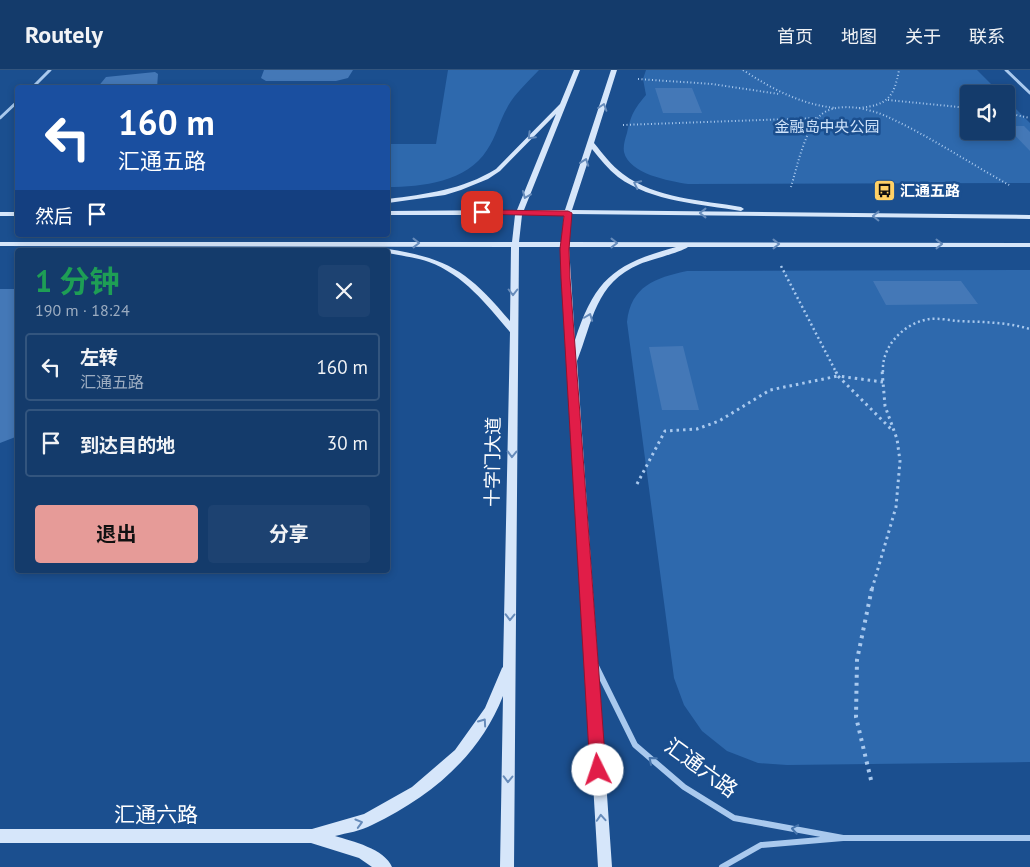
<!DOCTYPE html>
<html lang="zh">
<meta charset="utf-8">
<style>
:root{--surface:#143b6b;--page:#1d4271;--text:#f1f3f6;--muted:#9dadc1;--line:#33557e;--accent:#e69b98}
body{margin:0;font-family:"PT Sans","Noto Sans SC",sans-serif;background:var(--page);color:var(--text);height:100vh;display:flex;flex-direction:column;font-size:19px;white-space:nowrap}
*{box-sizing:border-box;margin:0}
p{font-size:16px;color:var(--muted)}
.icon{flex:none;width:28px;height:28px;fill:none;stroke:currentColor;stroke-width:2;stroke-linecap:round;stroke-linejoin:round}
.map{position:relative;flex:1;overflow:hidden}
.side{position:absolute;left:15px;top:178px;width:375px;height:325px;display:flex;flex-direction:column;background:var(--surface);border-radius:5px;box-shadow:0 2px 8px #0003,0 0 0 1px var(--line)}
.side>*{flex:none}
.banner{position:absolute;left:15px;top:15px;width:375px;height:152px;border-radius:5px;box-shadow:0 2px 8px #0003,0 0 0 1px var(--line);background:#1a4fa0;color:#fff;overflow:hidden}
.tools{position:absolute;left:960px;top:15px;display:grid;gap:10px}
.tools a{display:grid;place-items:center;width:55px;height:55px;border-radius:5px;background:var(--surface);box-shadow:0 2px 8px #0003,0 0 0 1px var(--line);font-size:25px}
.pin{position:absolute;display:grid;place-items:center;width:42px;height:42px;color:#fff;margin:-21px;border-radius:10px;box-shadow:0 2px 8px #0006}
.me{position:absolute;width:55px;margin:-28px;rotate:356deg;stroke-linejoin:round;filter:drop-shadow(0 0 4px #0008)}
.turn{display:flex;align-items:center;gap:18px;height:105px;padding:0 20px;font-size:22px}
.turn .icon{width:65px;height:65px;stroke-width:2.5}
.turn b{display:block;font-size:35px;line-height:42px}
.then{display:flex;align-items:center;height:48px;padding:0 20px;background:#0003;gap:10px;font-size:19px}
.round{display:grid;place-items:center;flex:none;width:52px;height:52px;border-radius:5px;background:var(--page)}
.head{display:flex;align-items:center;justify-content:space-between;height:85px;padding:0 20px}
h1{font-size:30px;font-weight:700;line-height:38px;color:#1e9e55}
.cta{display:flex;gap:10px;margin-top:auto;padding:10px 20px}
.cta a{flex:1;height:58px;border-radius:5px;background:var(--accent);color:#111;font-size:20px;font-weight:700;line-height:58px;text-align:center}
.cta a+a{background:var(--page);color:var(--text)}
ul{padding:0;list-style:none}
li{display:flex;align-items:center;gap:15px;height:68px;margin:0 10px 8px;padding:0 10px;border:2px solid var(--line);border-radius:5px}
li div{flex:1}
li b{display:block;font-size:19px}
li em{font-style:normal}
header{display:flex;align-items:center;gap:30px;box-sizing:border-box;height:70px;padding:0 25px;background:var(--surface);border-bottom:1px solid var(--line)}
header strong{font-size:24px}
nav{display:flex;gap:28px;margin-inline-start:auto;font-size:18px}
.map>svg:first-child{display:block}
</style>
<header>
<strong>Routely</strong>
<nav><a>首页</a><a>地图</a><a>关于</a><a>联系</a></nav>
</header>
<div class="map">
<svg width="1030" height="797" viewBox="0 0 1030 797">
<rect width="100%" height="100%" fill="#1b4f8f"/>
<path fill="#2e69ad" d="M448,0H539C528,12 514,24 507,38C499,52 496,67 487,80C467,112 422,117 388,117V74H436Z
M646,0H977L1001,24H969V61H1006V29L1030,53V113L688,114C669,111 629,104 624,82C623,76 625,69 627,63C631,45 634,39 646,25L643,9Z
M1030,200V692L787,695L758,693L727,681L702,661L684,635L674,608L627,252C631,216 655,208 687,201Z"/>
<path fill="#4478b7" d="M264,0H353L348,8L336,11H266L261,8Z
M155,2L158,4L157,18H97L106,7Z
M655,18H692L702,43H663Z
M1006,56H1024L1030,62V81Z
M873,211H961L978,234L886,235Z
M0,219H18V366L0,373Z
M683,276L699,340H662L649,277Z"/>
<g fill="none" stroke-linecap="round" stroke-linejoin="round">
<path stroke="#a9c9ee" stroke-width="2" stroke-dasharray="1 2.5" stroke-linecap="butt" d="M743,0C772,19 800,34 835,38
M638,9L712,14L779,24
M888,30L969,38
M859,38C887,35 894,28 899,0
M1006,43L1030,48
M623,55L818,48
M791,117C797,97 805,58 822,44C839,31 871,39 888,47C929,66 971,94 1011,116"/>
<path stroke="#a9c9ee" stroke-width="2.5" stroke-dasharray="2 3" stroke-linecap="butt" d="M781,196L836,302
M883,302C881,276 905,252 930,249C938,248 949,250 957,251C982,252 1006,252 1030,259"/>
<path stroke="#a9c9ee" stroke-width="3" stroke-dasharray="2.5 4" stroke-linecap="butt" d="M883,312L838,306L892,360
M637,414L665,361L697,359L719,351L770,320L838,306L835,300
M872,519L896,437L900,391L897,369L885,336L882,300"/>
<path stroke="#a9c9ee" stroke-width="4" stroke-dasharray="3 5" stroke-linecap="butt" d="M871,710L856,647L857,590L872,518"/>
<path stroke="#a9c9ee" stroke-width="3" d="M1006,0L1030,23
M32,18L50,0
M0,48L18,31"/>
<path stroke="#a9c9ee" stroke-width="6" d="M596,596L635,675L684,717L734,748L843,768
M722,797L761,775L843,768H1030"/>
<path fill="#d6e6fa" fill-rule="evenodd" d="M574,0H580L524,140H565L611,0H617L594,73C603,84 611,95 623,104C656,129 702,130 741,137L744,139L741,141C701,134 652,132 618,107C608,99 600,89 592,79L572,140L1030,145V149L571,144L569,172L1030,173V177H688C679,183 652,189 640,194C595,213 593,251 577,291L612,797H598L561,177H519L514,797H500L503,626C479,687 430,727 372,755C361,761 347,763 335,766C352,771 385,779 392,797H372L359,788L311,773H0V759H312L364,744L412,717L455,680L485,638L502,598L503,597L510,262C486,234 464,205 429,192C416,187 401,186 388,183V180H385L388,179C451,189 469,203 510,251L511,177L0,176V172H512L515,145H388V141L517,140L556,44L500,101L488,109L461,120L445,125L388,133V129C426,124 462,120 496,99L560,34ZM564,144L562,172H519L522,145ZM569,177H676C614,194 595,209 575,270Z
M0,142H18V146H0Z"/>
</g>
<defs><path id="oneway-chevron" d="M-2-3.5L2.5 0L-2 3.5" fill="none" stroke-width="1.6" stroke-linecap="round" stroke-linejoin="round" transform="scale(1.25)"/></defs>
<g stroke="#668bba">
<use href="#oneway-chevron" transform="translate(603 37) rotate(-72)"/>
<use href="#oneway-chevron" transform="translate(531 66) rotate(135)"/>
<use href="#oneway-chevron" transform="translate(585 92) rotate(-70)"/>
<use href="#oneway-chevron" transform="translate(637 114) rotate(-154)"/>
<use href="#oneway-chevron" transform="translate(526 125) rotate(112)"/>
<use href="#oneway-chevron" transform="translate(703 143) rotate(-180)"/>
<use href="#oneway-chevron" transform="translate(876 146) rotate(-179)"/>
<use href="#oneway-chevron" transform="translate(416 173)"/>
<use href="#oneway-chevron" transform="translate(614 173)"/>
<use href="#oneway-chevron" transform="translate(776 174)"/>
<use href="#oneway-chevron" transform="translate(939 174)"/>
<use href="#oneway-chevron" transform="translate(513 222) rotate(90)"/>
<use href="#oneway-chevron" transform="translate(589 247) rotate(-69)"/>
<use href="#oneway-chevron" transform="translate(512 384) rotate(91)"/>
<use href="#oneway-chevron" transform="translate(510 547) rotate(91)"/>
<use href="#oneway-chevron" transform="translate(483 652) rotate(-55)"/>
<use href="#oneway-chevron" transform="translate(508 709) rotate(91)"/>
<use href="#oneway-chevron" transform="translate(601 748) rotate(-94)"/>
<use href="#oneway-chevron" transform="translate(359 753) rotate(-16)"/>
</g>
<g stroke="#4674ac">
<use href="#oneway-chevron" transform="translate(652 690) rotate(-139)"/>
<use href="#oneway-chevron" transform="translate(795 759) rotate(-170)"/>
</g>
<path fill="#e11d48" stroke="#92132f" d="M482,140L568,141L572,143L569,179L570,208L606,700L604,706L598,708L593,706L590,700L561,208L560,179L564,146L480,144V141Z"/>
<defs>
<symbol id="bus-square" viewBox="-11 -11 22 22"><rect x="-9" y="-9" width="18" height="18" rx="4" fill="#ffd166" stroke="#1b4f8f"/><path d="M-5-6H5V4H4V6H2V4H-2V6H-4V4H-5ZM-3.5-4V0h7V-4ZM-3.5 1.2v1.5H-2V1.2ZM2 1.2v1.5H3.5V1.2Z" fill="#111"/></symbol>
</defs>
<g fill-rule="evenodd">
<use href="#bus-square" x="872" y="108" width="25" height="25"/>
</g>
<g text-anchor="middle" stroke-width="5" stroke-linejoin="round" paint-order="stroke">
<g font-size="15" fill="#cfe3fa" stroke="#1b4f8f">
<text x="827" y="62">金融岛中央公园</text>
</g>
<g font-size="15" font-weight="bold" fill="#fff" stroke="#1b4f8f" text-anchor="start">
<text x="900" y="126">汇通五路</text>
</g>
<g font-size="18" fill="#fff" stroke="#1b4f8f">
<text transform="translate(493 392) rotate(-89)" y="6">十字门大道</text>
</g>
<g font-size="21" fill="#fff" stroke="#1b4f8f">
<text transform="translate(701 698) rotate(36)" y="7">汇通六路</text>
<text x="156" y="752">汇通六路</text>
</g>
</g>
</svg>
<div class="tools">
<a><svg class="icon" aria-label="sound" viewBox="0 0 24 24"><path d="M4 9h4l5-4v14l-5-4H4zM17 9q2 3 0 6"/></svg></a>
</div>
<div class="pin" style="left:482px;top:142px;background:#d93025"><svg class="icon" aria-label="arrive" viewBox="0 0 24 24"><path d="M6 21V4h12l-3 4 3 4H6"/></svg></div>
<svg class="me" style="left:598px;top:700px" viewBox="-20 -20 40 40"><circle r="19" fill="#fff"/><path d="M0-13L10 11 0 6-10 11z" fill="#e11d48"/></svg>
<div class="banner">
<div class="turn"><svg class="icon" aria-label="left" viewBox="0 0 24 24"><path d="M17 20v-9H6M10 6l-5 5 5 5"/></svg><div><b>160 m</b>汇通五路</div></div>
<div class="then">然后<svg class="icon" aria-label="arrive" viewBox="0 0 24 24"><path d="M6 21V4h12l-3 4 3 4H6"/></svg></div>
</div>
<section class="side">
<div class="head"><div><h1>1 分钟</h1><p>190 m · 18:24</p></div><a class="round"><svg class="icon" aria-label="close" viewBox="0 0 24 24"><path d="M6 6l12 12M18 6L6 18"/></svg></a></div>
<ul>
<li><svg class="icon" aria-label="left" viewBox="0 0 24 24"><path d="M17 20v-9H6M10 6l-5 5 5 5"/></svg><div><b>左转</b><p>汇通五路</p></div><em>160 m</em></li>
<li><svg class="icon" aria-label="arrive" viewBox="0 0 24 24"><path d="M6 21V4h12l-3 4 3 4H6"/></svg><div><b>到达目的地</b></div><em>30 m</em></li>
</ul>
<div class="cta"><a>退出</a><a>分享</a></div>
</section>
</div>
